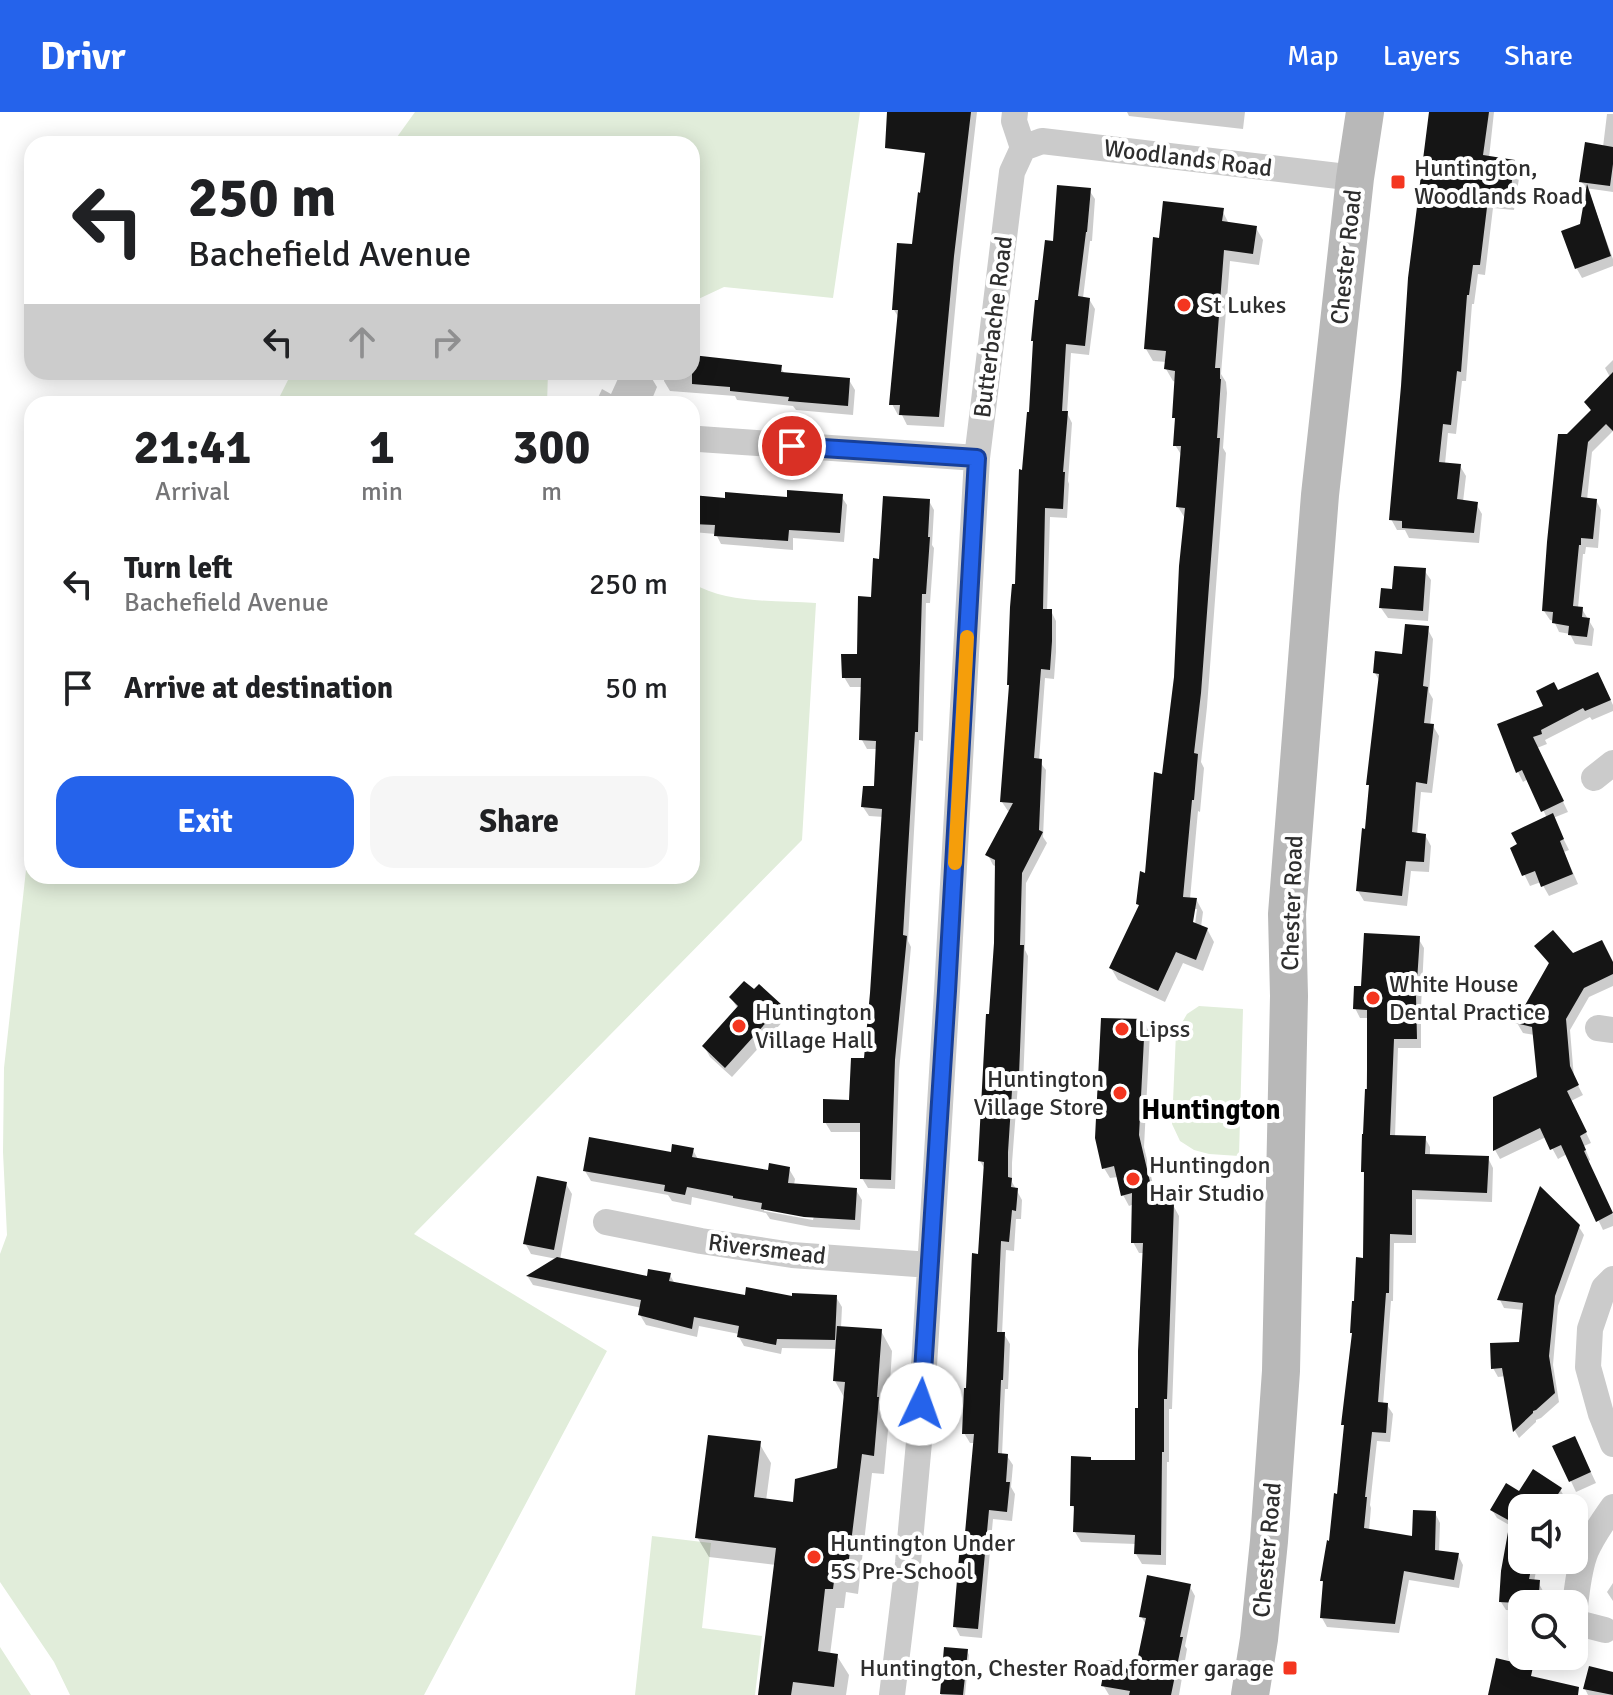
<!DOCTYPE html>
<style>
:root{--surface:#fff;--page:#f6f6f6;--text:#202124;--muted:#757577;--accent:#2563eb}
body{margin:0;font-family:Signika,sans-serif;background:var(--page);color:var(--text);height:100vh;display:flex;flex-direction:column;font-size:30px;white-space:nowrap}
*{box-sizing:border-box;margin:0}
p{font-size:26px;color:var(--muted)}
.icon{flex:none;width:44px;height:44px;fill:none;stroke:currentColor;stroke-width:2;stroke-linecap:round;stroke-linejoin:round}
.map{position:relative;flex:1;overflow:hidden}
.drawer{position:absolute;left:24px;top:284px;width:676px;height:488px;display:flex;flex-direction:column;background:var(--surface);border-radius:24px;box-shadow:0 4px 20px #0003}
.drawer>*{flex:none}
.banner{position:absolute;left:24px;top:24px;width:676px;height:244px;border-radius:24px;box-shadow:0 4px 20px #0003;background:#fff;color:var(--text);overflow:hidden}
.controls{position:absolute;left:1508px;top:1382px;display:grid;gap:16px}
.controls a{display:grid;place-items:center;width:80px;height:80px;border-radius:16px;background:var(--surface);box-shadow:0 4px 20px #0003;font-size:40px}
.pin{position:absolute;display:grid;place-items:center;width:68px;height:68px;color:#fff;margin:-34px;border:4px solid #fff;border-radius:50%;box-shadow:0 2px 8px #0007}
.me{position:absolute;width:88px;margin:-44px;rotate:3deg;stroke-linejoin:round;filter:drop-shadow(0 0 6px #0008)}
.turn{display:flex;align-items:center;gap:28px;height:168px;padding:0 32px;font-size:36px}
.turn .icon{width:104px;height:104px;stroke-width:2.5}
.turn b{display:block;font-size:56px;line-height:68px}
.lanes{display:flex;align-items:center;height:76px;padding:0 32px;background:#0003;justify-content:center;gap:40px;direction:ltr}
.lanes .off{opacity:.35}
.eta{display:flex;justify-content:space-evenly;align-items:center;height:136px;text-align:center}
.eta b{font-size:48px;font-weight:800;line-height:56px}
.action{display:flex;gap:16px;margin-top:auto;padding:16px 32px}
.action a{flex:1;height:92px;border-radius:24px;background:var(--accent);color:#fff;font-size:32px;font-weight:800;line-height:92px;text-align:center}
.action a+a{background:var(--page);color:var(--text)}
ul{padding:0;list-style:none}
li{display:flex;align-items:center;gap:24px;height:104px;padding:0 32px}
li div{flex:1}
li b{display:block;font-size:30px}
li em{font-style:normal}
header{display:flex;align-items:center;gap:48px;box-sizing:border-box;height:112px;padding:0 40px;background:var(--accent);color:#fff}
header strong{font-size:38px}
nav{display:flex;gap:44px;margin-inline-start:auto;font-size:28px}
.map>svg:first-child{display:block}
</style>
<header>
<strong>Drivr</strong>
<nav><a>Map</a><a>Layers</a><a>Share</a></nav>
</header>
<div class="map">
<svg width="1613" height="1583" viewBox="0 0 1613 1583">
<rect width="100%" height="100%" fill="#fff"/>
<path fill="#e1edda" d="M415,0H860L833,186L724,175L692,190V32H392Z
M292,260H548L547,292H276Z
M692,471C727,492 776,488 816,491L802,728L414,1122L607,1239L424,1583H70L54,1550L0,1470V1142L7,1123L3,1040L4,956L32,704V764H692Z
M1199,894L1243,897L1239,1044L1209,1042L1194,1038L1180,1029L1172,1012L1176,921L1187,902Z
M652,1424L711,1431L702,1516L762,1524L755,1583H635Z
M0,1535L31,1583H0Z"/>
<path fill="#0003" fill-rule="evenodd" d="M934,0H977L959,156L944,315L907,313L902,303H898L892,292L899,206L894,198L913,134Z
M1127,0H1245L1243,17L1129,4Z
M1430,0H1494L1489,46L1514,50L1520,60L1514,98L1493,96L1485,163L1478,162L1474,192H1472L1466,269H1462L1456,322L1448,321L1445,352L1460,354L1466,364L1463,390L1476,392L1482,402L1479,431L1409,426L1405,418H1397L1391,407Z
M1607,2H1613V80L1585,76L1581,69L1603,35Z
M1089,78L1095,87L1092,129H1090L1083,186L1089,187L1095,197L1089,243L1071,241L1067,301L1072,311L1068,369L1069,372L1067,406L1050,405L1047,499H1051L1056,509V540L1054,567L1045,566L1039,649L1046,658L1043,725L1047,731L1026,771L1025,838L1028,844L1023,973L1018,972L1012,1051V1070L1022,1088L1021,1107H1016L1014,1139L1006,1138L1002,1222H1004L1010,1232L1008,1277H1005L1002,1343L1007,1344L1013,1353L1011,1375L1015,1382L1012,1409L993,1407L982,1526L960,1524L955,1514L967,1423L976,1331H970L964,1321L986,1059L980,1049L996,831L997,755L993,753L988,743L1011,699H1008L1002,690L1024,360L1040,190L1055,131Z
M1588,78L1613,147V154L1582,166L1577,157L1564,121L1582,114Z
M1222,98L1229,112L1256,116L1263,128L1259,153L1230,149L1221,262L1226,270L1227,281L1223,336L1226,341L1207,595L1201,650L1204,656L1200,700L1198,699L1190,787H1196L1203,800L1201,815L1207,817L1214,830L1203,859L1183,851L1165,890L1118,868L1111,856L1140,795L1138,792L1146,764L1163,664L1176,565L1186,408L1178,395L1182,344L1175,333L1177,310L1174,305L1176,270L1173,269L1166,257L1167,250L1153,249L1146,237L1161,128ZM1193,797H1197L1194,820H1190Z
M692,232H695L700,242V246L780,255L785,262L849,268L855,278L853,303L796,298L793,294L737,288L735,284L670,279L664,269L665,260H692ZM693,239H697L696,253H692Z
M1613,248V319L1592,340L1587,388H1596L1601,398L1598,436L1586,435L1585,442H1583L1578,496L1582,497L1594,517L1592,534L1575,532L1570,522L1559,520L1554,509L1550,508L1544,499L1567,324L1592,300L1586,291L1610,265L1605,256Z
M621,260H640L651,265L657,275L650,292H595L602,277L611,282Z
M841,384L847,393L844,430L793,426V438L721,432L716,422L692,420V385L727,388Z
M929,389L934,398L932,433L934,436L930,491H926L923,629L919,628L908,829L911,835L899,959L895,1077L868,1076L862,1066V1020H831L825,1010L851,990L866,948L884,705L869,704L863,695L876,677L877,637H867L862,628L863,575H850L844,565L859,544L880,449Z
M1424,458L1431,468L1428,509L1388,506L1381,496L1394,479Z
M1427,516L1433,527L1429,580L1433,587L1430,614H1433L1439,624L1432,681L1421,680L1417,723H1425L1431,734L1429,760L1411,759L1407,794L1364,789L1358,779L1367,719L1371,677L1368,672L1380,570L1375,561L1404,544Z
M1603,572L1613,593V599L1592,608L1590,605L1545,628L1547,632L1537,636L1568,700L1553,706L1569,738L1564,740L1578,772L1549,784L1541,770L1530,774L1512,737L1547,706L1528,667L1523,670L1518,660L1546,595L1558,580Z
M1418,826L1424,836L1421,895V936H1398L1395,1025L1425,1026L1430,1035V1044L1488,1046L1493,1056L1492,1090L1416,1087V1131H1394L1393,1189H1391L1383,1293H1387L1393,1302L1390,1330L1377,1329L1370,1393L1371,1396L1369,1419L1414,1426L1435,1401L1440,1411L1439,1440L1458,1443L1463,1453L1459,1476L1409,1468L1399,1521L1327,1515L1322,1506L1325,1472L1322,1469L1339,1384L1346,1317L1343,1312L1365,1148L1366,1064L1363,1059L1369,906H1360L1355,896L1363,876Z
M1536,834L1613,852V874L1589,885L1570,918L1574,966L1583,983L1571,989L1591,1031L1584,1034L1590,1048L1588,1049L1613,1103V1114L1603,1118L1567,1042L1558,1047L1546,1025L1500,1047L1495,1038V986L1539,966L1535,923L1523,921L1517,911L1550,853Z
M731,886L781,894L787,905L732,965L710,945L704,934L738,897Z
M1144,909L1150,920L1144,1035L1158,1093H1173L1179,1104L1172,1297H1169V1350H1167L1166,1453L1142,1452L1136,1442V1432L1081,1430L1075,1420L1076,1400L1072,1393L1092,1350H1137L1145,1141H1139L1133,1130L1134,1092L1129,1094L1123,1083L1118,1065L1110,1066L1104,1056Z
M693,1038L699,1049L770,1060L789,1057L795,1067L794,1073L856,1078L862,1088L860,1118L811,1115L770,1107L766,1101L692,1085L691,1093L672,1089L668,1083L591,1069L585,1059ZM764,1095L814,1104L813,1108L764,1099Z
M566,1072L572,1082L560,1148L648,1166L670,1163L675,1172L746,1186L836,1185L842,1195L841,1216L881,1219L892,1239L888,1304L889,1307L884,1362L872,1361L858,1482L846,1480L844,1496H836L830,1543L837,1544L849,1563L846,1583H760L776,1453L709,1445L697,1425L759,1331L771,1351L766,1389L795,1392L839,1357L845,1287L835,1269L837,1237L782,1236L781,1242L744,1234L739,1225V1222L699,1214L697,1225L646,1213L640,1203L642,1196L533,1173L528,1165L557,1147L531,1142L525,1131Z
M1541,1078L1579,1115L1584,1123L1558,1194L1553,1253L1559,1290L1541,1306L1536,1308V1310L1519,1326L1515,1319L1506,1264L1498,1265L1493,1256L1521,1232L1524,1198L1504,1196L1500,1188Z
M1555,1335L1580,1337L1596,1371L1576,1380Z
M1560,1377L1565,1386L1558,1396H1522V1448H1538L1534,1470H1538L1543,1479L1542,1492H1522V1499L1506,1498L1501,1490L1511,1414L1497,1406L1492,1398L1519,1382Z
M1613,1471V1489L1607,1480Z
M1189,1473L1195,1484L1185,1534L1187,1537L1179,1583H1109L1103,1573L1138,1556L1146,1513L1141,1504Z
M946,1537L967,1539L969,1543L965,1583H941Z
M1613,1562V1583H1588L1585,1577Z"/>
<path fill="#151515" d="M887,0H971L954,144L939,305L899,303L900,293H889L898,198H892L897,131L912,132L918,80L920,81L925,41L885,36Z
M1429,0H1489L1483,43L1515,48L1509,89L1488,87L1480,153H1473L1469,183H1467L1461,260L1457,259L1451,313L1443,312L1439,350L1461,352L1457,387L1478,390L1474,421L1402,416V409L1389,408L1401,274L1408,166Z
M1585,30L1613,35V52L1610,74L1579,70Z
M1587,72L1611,144L1575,157L1561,119L1580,112Z
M1057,73L1091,76L1087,120H1086L1078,184L1090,186L1085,234L1066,232L1062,299H1068L1063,360H1065L1063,397L1045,396L1043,497H1052V529L1050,558L1041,557L1034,646L1042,647L1039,718L1043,720L1022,761L1020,833H1024L1019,964L1013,963L1008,1040V1065L1012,1066L1011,1075L1018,1076L1016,1099L1012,1098L1009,1130L1001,1129L997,1220H1005L1003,1268H1001L998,1341L1008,1342L1006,1370H1010L1007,1400L989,1398L978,1517L953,1515L961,1421H965L974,1322H962L964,1276H966L972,1141L978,1142L984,1050L978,1049L986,902H989L994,831L995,748L985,743L1013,691L1000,690L1009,573H1007L1010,495L1012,472H1015L1019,357L1022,358L1027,300H1029L1033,229H1031L1035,188H1038L1045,128L1053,129Z
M1163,89L1224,96L1222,109L1257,114L1253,142L1224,138L1215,256H1220V267H1221L1217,326H1220L1201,581L1194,641L1198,642L1194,688H1192L1183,785L1197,786L1193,810L1208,816L1196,848L1176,840L1158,879L1109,856L1139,793L1136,792L1140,759L1145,761L1154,660L1162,662L1174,565L1179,454L1185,396L1176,395L1181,334H1173L1175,306H1172L1175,259L1164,257L1166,239L1144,237L1153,125L1159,126Z
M692,243L782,253L781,260L850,266L848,294L788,289L789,285L730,279V275L692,272Z
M1613,260V319L1606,312L1588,330L1581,385L1597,387L1593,427L1581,426V433H1579L1573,494L1583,495L1582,505L1590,506L1587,525L1568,523L1569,514L1552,511L1553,500L1542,499L1547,430L1558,322H1567L1591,298L1584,290Z
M787,378L843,382L840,421L789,418L788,429L714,424L715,413L692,412V383L725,386V380L787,385Z
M883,384L930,387L928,425H930L926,482H922L918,620H915L903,823L907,824L895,948L891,1068L860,1067V1011H823V987L849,988L851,946H864L870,881L882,697L861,695L863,674H874L876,629L859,628L861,566H842L841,542H857L858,484L871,485L873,446L879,447Z
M1394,454L1426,456L1423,499L1379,496L1381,476L1392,477Z
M1405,512L1429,514L1423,574L1428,575L1424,611L1434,612L1427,672L1416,670L1412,720L1426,722L1424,750L1406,749L1402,784L1356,779L1362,716L1365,717L1369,673H1366L1379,562L1373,561L1375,539L1402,542Z
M1598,560L1611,588L1585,599L1583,596L1541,618L1542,622L1533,625L1564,689L1541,700L1522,658L1516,661L1497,612L1543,594L1536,579L1554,570L1558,578Z
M1553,701L1564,727L1560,729L1573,762L1541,775L1535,759L1522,764L1510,736L1517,732L1511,721Z
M1553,818L1573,841L1602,828L1613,850V862L1584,876L1566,907L1570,954L1579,973L1567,979L1587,1020L1580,1024L1586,1038L1584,1039L1613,1101L1596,1110L1561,1033L1550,1038L1540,1016L1493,1039V985L1537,965L1532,915L1515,911L1549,851L1534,834Z
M1364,821L1420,824L1416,884L1417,927H1394L1390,1023L1426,1024L1425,1042L1489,1044L1487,1081L1412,1078V1123L1390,1122L1389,1181H1386L1378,1290L1388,1291L1386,1321L1372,1320L1365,1385H1367L1364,1416L1412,1424L1413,1398L1436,1399L1435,1438L1459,1441L1454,1468L1404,1459L1395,1512L1320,1506L1323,1469H1320L1327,1428L1329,1429L1334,1381L1337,1382L1344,1313H1341L1352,1221H1350L1352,1189H1354L1356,1145L1363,1146L1364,1060H1361L1362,1022H1363L1365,977H1367V898L1353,897L1354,874H1361Z
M744,869L754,877L759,872L782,893L725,956L702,934L738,894L729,885Z
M1101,906L1145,907L1139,1023L1155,1091H1174L1167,1287H1164V1340H1162L1161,1443L1134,1442L1135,1423L1073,1420L1074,1394H1070L1071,1344L1091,1345V1348H1135V1296H1138V1239L1143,1131H1131L1132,1081L1121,1084L1114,1054L1102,1057L1095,1026Z
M589,1025L671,1040L672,1032L694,1036L692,1045L768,1058L769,1051L790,1055L788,1071L857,1076L855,1108L804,1105L761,1097L762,1091L733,1086V1084L687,1075L685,1083L664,1079L665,1073L583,1059Z
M537,1064L567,1070L554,1138L523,1132Z
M1540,1074L1580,1113L1555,1184L1549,1244L1555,1281L1536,1298L1533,1299V1301L1513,1320L1502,1256L1491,1257L1490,1231L1519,1230L1523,1191L1497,1188Z
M557,1145L647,1164L648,1157L671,1161L669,1169L745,1183L746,1175L792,1184V1181L837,1183L835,1228L777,1227L776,1233L737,1225L739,1214L694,1205L692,1217L638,1203L641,1188L526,1164Z
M837,1214L882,1217L877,1285H879L874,1344L862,1342L847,1463L835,1461L833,1477H825L818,1539L838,1542L834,1575L793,1570L791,1583H758L776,1436L695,1426L708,1323L761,1329L754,1385L793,1390L795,1367L837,1356L845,1270L833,1269Z
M1575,1324L1591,1360L1569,1370L1552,1334Z
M1533,1357L1562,1376L1549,1396H1522V1448H1533L1529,1467L1540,1468L1538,1492L1499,1490L1501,1459L1510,1409L1490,1398L1506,1371L1519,1379Z
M1147,1463L1191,1472L1180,1525H1183L1171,1583H1129L1130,1579L1101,1574L1106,1548L1136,1554L1146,1506L1139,1505Z
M944,1535L968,1537L963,1583L940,1582Z
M1496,1546L1533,1555L1531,1564L1579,1575L1578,1583H1488Z
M1589,1554L1613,1560V1583L1583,1577Z"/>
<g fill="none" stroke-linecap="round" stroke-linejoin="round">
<path stroke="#cbcbcb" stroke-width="26" d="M1023,36L1042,29L1355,66
M699,327L977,346
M1594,666L1613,651
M1598,916L1613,918
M606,1110L701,1129L792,1143L930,1153
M1613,1167L1604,1176L1590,1217L1588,1255L1601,1302L1613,1332
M1574,1501C1577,1481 1578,1458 1586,1439C1593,1423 1603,1409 1613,1395
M1574,1510L1605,1518
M892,1583L908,1451L920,1319L947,879L977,346L1012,60L1023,36L1014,9L1015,0"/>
<path stroke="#b8b8b8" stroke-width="38" d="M1250,1583L1259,1527L1269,1429L1281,1259L1289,884L1287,802L1320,383L1355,66L1365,0"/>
</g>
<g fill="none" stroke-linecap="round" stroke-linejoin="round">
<defs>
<path id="route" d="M792,334L977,346L947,879L921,1292"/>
</defs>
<use href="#route" stroke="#184099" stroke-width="20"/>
<use href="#route" stroke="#2563eb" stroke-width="14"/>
<path stroke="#f59e0b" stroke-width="14" d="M955,751L967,525"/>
</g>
<g fill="#f43620" stroke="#fff" stroke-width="3">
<rect x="1390" y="62" width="16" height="16" rx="4"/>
<circle cx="1184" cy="193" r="8"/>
<circle cx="1373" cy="886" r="8"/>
<circle cx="739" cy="914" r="8"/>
<circle cx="1122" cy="917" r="8"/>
<circle cx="1120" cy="981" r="8"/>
<circle cx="1133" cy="1067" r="8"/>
<circle cx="814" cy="1445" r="8"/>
<rect x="1282" y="1548" width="16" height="16" rx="4"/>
</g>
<g text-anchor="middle" stroke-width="8" stroke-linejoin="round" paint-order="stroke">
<g font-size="24" fill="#2e2e2e" stroke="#fff">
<text transform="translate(1188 46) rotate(7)" y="8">Woodlands Road</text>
<text transform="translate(1346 145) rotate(-84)" y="8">Chester Road</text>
<text transform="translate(993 215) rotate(-83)" y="8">Butterbache Road</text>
<text transform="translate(1292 791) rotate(-88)" y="8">Chester Road</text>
<text transform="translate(767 1137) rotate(7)" y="8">Riversmead</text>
<text transform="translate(1267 1438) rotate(-85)" y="8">Chester Road</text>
</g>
<g font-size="24" fill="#2e2e2e" stroke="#fff" text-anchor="start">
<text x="1414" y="64">Huntington,<tspan x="1414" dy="28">Woodlands Road</tspan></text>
<text x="1200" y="201">St Lukes</text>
<text x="1389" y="880">White House<tspan x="1389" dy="28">Dental Practice</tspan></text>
<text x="755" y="908">Huntington<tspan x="755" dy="28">Village Hall</tspan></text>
<text x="1138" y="925">Lipss</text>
<text x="1104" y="975" text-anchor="end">Huntington<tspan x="1104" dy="28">Village Store</tspan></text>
<text x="1149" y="1061">Huntingdon<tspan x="1149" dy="28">Hair Studio</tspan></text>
<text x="830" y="1439">Huntington Under<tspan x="830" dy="28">5S Pre-School</tspan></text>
<text x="1274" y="1564" text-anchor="end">Huntington, Chester Road former garage</text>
</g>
<g font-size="28" font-weight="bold" fill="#000" stroke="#fff">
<text x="1211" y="1007">Huntington</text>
</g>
</g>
</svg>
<div class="controls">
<a><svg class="icon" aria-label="sound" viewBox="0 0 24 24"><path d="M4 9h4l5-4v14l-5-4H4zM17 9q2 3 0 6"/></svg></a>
<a><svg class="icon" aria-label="search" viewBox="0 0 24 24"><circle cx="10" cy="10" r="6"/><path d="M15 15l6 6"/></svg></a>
</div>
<div class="pin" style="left:792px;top:334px;background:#d93025"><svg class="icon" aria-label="arrive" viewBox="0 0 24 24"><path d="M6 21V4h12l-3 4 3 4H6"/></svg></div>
<svg class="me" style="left:921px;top:1292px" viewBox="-20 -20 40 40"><circle r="19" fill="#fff"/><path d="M0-13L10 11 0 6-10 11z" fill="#2563eb"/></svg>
<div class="banner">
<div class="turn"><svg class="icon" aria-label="left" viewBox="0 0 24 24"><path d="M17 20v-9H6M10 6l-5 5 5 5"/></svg><div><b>250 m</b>Bachefield Avenue</div></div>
<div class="lanes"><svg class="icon" aria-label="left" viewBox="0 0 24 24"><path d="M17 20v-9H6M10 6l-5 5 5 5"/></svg><svg class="icon off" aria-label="ahead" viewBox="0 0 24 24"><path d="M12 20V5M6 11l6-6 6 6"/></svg><svg class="icon off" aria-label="right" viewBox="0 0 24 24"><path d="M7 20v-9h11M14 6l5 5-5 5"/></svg></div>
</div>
<section class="drawer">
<div class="eta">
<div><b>21:41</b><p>Arrival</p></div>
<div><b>1</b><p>min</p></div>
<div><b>300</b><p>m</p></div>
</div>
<ul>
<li><svg class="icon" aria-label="left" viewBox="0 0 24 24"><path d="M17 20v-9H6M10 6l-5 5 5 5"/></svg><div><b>Turn left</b><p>Bachefield Avenue</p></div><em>250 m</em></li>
<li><svg class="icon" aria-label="arrive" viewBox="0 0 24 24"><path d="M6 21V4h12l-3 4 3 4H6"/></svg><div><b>Arrive at destination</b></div><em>50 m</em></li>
</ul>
<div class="action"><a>Exit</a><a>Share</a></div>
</section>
</div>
